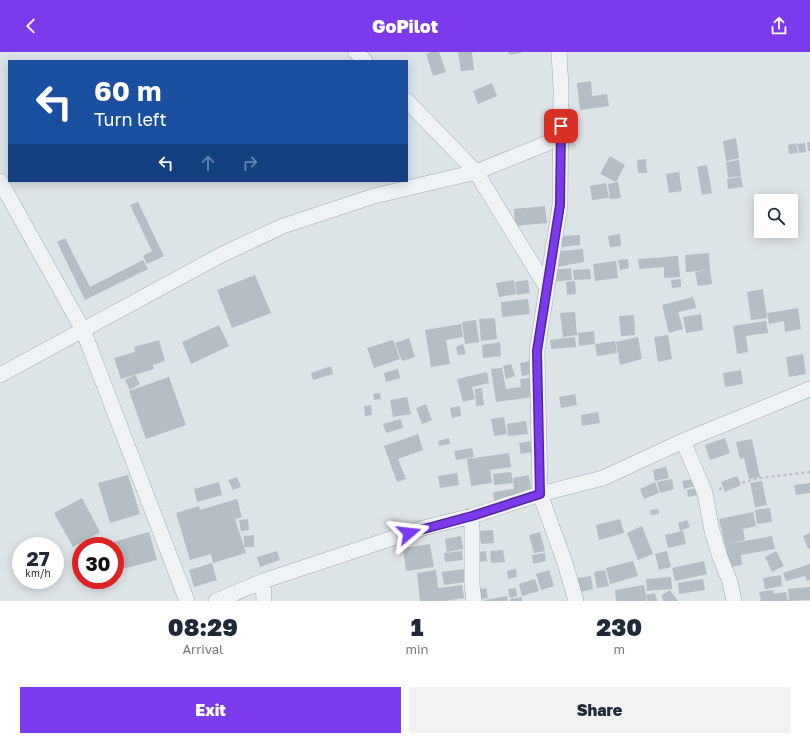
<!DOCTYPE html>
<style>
:root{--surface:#fff;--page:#f2f2f3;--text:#1f2937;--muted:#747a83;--accent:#7c3aed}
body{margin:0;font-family:"Golos Text",sans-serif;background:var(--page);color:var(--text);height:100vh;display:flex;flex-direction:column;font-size:15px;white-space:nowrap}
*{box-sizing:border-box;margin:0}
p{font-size:13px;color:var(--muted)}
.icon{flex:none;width:22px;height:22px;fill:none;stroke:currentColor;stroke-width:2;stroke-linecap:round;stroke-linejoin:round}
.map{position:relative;height:549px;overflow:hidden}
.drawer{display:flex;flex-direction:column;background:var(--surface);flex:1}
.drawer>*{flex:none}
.hud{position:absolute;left:8px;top:8px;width:400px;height:122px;border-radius:0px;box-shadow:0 2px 10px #0003;background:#1a4fa0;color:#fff;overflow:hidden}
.buttons{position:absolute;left:754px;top:142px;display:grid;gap:8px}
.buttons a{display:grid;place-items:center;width:44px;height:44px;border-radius:0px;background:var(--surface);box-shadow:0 2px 10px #0003;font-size:20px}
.speed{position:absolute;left:12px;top:485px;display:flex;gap:8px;font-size:20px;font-weight:700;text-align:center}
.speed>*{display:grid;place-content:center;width:52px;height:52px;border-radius:50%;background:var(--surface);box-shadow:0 2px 10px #0003;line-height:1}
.speed small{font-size:10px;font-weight:400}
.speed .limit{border:6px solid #d22;background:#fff;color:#111}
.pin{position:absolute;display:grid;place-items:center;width:34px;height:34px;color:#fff;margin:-17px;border-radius:8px;box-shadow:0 2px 6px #0006}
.me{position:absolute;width:44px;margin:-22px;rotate:73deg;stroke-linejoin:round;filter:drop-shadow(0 0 3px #0008)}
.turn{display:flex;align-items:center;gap:14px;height:84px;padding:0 20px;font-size:18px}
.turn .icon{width:52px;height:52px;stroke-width:2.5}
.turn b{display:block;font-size:28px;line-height:34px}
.lanes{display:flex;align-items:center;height:38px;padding:0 20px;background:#0003;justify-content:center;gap:20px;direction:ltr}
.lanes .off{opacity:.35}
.eta{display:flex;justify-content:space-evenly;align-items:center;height:68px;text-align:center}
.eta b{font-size:24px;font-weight:800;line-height:28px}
.cta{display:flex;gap:8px;margin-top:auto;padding:8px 20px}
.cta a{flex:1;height:46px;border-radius:0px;background:var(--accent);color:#fff;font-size:16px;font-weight:800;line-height:46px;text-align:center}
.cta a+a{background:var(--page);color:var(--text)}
header{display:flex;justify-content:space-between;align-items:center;height:52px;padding:0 20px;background:var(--accent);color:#fff;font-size:18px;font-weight:800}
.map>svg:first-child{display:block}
</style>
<header><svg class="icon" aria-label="back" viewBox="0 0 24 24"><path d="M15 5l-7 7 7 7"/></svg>GoPilot<svg class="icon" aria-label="share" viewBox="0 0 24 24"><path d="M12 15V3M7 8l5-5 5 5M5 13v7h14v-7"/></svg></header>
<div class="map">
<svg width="810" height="549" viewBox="0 0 810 549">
<rect width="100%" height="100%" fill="#dde4e8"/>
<path fill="#b5bec4" d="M431,0H439L446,20L433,24L426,2Z
M458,0H472L474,18L461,19Z
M508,0H521V1L509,3Z
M591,29L592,44L607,42L609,54L580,58L577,31Z
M492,31L497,44L478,52L473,39Z
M736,86L739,106L726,109L723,89Z
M807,90H810V99H808Z
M796,91L798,101L789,102L788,93Z
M805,91L806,100L799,101L797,92Z
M610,104L625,113L616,130L600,122Z
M646,107L647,121H638L637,108Z
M739,108L741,124L728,126L726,110Z
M707,113L712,141L702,143L697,115Z
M679,120L682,139L669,141L666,122Z
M741,125L743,135L728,137L727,127Z
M618,130L621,146L610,147L608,132Z
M606,131L609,146L592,148L590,134Z
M138,150L164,204L147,212L143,204L152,199L130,153Z
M545,154L547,171L515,174L514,157Z
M620,182L621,194L610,195L608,184Z
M580,183V193L562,195L561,184Z
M65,186L90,235L143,208L148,217L85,248L57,190Z
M583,197L584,210L556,215L554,202L561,201L562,207L561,199Z
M709,201L710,218L686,220L685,203Z
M678,204L680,225L664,226V215L639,217L638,207Z
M628,207L629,216L620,218L618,208Z
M616,209L618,226L595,229L593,212Z
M571,216L572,228L552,230L551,218Z
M590,217L591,227L574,228L573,218Z
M710,218L712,232L698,234L695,220Z
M255,223L271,261L232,276L217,238Z
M681,227V235L672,236L671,228Z
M514,228L516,242L499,245L496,231Z
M528,228L530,241L517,243L515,230Z
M575,229L576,242L567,243L566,230Z
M763,237L767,266L751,268L747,240Z
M693,245L696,256L678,260L683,277L669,281L662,253Z
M528,247L530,262L502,265L501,250Z
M798,256L801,277L785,280L784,269L769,272L767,261Z
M575,260L577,283L563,285L560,261Z
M701,262L703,278L686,281L683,265Z
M634,263L635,283L621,284L619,264Z
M495,266L497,287L481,289L479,267Z
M476,268L479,290L465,292L462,270Z
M766,269L768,281L746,284L748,300L737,302L733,274Z
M461,272L463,285L446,288L450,312L431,315L425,278Z
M219,273L229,294L191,312L182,290Z
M594,279L595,292L579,294L578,281Z
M668,283L672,307L658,310L654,285Z
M575,285L576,295L551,297L550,288Z
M638,285L642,307L620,313L616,290Z
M409,286L415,305L402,309L395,291Z
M159,288L165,309L153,313L154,317L121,327L114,306L135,300L134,295Z
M393,288L400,307L374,316L367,296Z
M615,289L617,301L597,304L595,292Z
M500,290L501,304L483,306L482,293Z
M463,292L466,302L458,303L456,295Z
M803,302L806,322L789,325L786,305Z
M529,309L531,322L522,324L520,311Z
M511,312L515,324L506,327L503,314Z
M331,314L333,322L313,328L311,321Z
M502,316L506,337L521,335L520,327L530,326L533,345L496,350L491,317Z
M398,317L400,326L386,330L384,321Z
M741,318L743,332L725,335L723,321Z
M487,320L489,331L472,335L475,347L463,350L457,327Z
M135,323L140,332L130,338L125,328Z
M169,325L186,373L146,387L129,339Z
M482,336L484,353L476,354L475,337Z
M380,341L381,347L374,348L373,342Z
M575,342L577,353L561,356L559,345Z
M407,345L411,362L393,365L390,348Z
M426,352L432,368L422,372L416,356Z
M371,353L372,363L365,364L364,354Z
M460,354L461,364L452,366L450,356Z
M598,360L600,371L582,374L581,363Z
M504,365L507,382L494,384L491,367Z
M401,367L403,376L386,381L383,372Z
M526,369L528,382L508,384L507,372Z
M418,382L423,398L398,407L406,427L397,430L384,394Z
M449,386L450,392L439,394L438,389Z
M725,386L730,401L710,408L705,393Z
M752,387L760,425L749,427L744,406L740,407L736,390Z
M531,389L533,400L521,402L519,391Z
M472,396L474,405L456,408L454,399Z
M509,401L511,415L490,418L492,431L471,434L467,407Z
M666,415L669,426L655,429L653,418Z
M511,420L513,431L494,433L493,422Z
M457,421L459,433L440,436L438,424Z
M128,423L140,462L110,471L98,431Z
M529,423L532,443L494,449L493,440L514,437L513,426Z
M737,424L741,433L725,440L721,430Z
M237,425L241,435L233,438L228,428Z
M672,427L674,437L660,441L657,430Z
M693,427L695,434L684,437L682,429Z
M762,429L767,453L755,455L750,431Z
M219,430L222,443L197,450L194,437Z
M655,430L659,441L644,447L640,437Z
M810,431V441L796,443L794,433Z
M696,436L697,443L688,445L687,438Z
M82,446L100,480L73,495L54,461Z
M237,447L242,465L235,467L246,501L213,511L211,502L190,508L176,461L199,454L200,458Z
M770,456L772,470L757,472L755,458Z
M658,457L659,462L651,463L650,458Z
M753,460L756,474L743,477L745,488L728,492L772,484L775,497L741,503L742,513L730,515L719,467Z
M248,467L249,478L241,479L239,468Z
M620,467L624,481L599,488L596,473Z
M687,468L690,475L680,479L678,471Z
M642,474L653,502L638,508L627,481Z
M493,478L494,491L481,492L479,479Z
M683,479L686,492L668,496L665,483Z
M149,480L157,508L115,519V503H117L113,490Z
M540,480L545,499L534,501L529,483Z
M810,481V496L808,497L803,484Z
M254,483V495H244V484Z
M461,484L463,497L447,500L445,487Z
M430,492L434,515L406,519L403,496Z
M503,498L505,510L491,511L490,499Z
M277,499L280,508L260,515L257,505Z
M462,499L463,508L445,510L444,501Z
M486,499L487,509L479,510L477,500Z
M667,499L671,515L659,518L655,502Z
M776,499L784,514L772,520L765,505Z
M545,501L546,509L533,512L532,503Z
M633,509L638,524L610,532L606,516Z
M704,509L707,522L675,529L672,516Z
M212,511L217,528L194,535L189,518Z
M810,512V528L807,529L805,524L786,529L783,521Z
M464,517L466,530L444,533L442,520Z
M516,517L517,525L508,527L507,519Z
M436,518L438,536L462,533L464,546L445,549H420L417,521Z
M549,518L554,534L541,538L536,522Z
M605,518L609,534L597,536L594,520Z
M781,523L782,534L765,537L763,526Z
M591,524L593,537L576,541L573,527Z
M671,525L672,537L647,539L646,527Z
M535,527L539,539L522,544L519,532Z
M703,527L705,538L679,542L678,531Z
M644,533L647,549H616L615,538Z
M810,535V548L789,549L788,537Z
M486,536L488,546L480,547L479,537Z
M516,536L517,544L510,546L508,537Z
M670,538L678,549H664L661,544Z
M773,538L774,542L786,540L788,549H761L759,540Z
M655,541L657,549H648L646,543Z
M507,544L508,549H485V548Z
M522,545V549H510V547Z"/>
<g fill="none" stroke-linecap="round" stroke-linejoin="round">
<defs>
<path id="street" d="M356,0L365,9
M559,0L561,36L560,153L537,299L540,442L565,511L576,549
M407,49L476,120L547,236
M0,129L83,278L187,549
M0,323L221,203L283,174L374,144L476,120L560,86
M683,389L705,441L712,479L720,505L730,530L734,549
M472,464V533L474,549
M263,529L264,549
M216,549L263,529L423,476L472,464L540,442L603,426L683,389L810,337"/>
</defs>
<use href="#street" stroke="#a3acb2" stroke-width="16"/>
<path stroke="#bcc1c6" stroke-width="2.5" stroke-dasharray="3 3" stroke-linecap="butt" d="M719,437L760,426L810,420"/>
<use href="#street" stroke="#f0f3f6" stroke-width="15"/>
</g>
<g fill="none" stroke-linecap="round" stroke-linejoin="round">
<defs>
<path id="route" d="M409,481L472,464L540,442L537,299L560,153L561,74"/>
</defs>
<use href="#route" stroke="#51269a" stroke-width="10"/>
<use href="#route" stroke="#7c3aed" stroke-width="7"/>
</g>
</svg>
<div class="buttons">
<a><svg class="icon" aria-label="search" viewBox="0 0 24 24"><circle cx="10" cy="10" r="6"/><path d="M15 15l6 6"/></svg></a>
</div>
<div class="speed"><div>27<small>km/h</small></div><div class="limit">30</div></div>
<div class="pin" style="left:561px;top:74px;background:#d93025"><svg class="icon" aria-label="arrive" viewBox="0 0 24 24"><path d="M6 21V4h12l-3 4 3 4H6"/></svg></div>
<svg class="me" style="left:409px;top:481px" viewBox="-20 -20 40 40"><path d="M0-17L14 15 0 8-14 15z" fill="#7c3aed" stroke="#fff" stroke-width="4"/></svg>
<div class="hud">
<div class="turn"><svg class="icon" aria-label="left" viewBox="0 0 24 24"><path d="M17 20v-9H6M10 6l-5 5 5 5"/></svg><div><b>60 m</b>Turn left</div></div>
<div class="lanes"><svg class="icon" aria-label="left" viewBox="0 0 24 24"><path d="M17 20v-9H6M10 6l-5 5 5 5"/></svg><svg class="icon off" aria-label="ahead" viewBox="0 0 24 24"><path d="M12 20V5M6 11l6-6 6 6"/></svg><svg class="icon off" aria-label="right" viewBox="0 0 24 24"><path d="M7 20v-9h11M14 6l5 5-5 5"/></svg></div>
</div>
</div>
<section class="drawer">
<div class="eta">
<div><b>08:29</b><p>Arrival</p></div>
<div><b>1</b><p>min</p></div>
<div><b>230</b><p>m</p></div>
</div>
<div class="cta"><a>Exit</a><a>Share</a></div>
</section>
